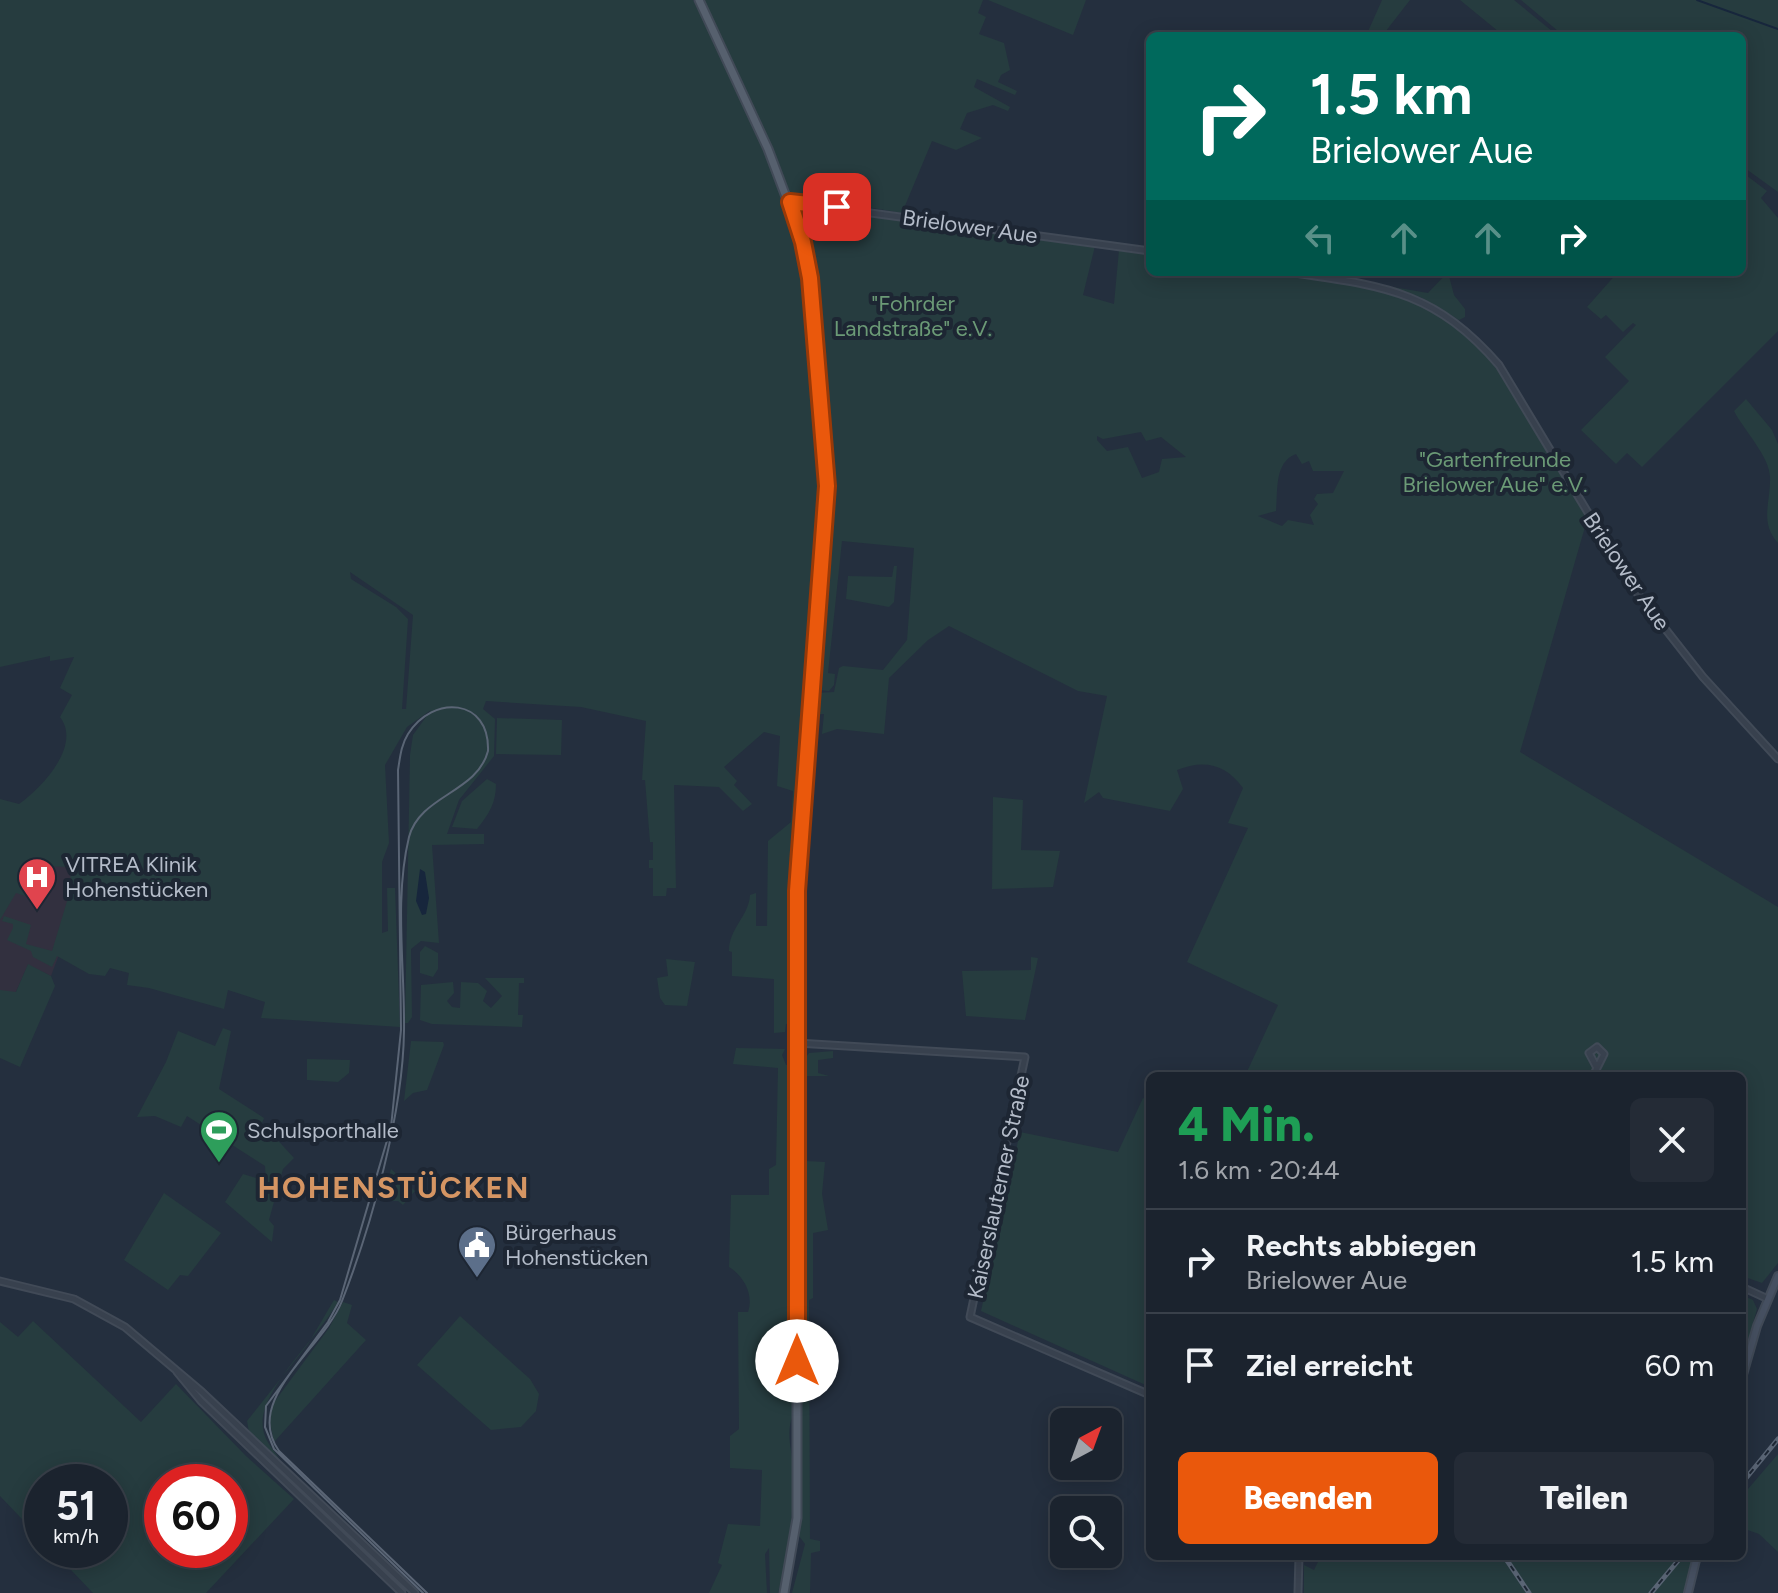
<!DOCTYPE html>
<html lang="de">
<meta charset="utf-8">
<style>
:root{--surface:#1b232e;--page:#242b36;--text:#f1f3f6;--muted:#a0a4aa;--line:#39404a;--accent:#ea580c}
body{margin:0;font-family:Figtree,sans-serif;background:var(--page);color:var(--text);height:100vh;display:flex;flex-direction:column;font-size:30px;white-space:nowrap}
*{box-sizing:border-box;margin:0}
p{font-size:26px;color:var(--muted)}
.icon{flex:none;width:44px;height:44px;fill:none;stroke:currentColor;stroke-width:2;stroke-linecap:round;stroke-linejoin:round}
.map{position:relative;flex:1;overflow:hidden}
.details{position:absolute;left:1146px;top:1072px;width:600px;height:488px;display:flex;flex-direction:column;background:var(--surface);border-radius:12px;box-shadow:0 4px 20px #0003,0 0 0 2px var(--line)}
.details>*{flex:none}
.guide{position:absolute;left:1146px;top:32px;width:600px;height:244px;border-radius:12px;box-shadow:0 4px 20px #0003,0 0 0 2px var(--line);background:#00695c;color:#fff;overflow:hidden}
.needle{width:52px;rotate:41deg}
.tools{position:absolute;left:1050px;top:1408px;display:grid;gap:16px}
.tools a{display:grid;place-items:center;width:72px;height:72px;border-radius:12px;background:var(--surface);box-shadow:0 4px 20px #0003,0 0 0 2px var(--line);font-size:40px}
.speed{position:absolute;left:24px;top:1464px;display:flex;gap:16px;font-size:40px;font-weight:700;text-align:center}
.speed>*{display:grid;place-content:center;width:104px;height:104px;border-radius:50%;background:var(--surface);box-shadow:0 4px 20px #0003,0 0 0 2px var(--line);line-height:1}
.speed small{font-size:20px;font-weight:400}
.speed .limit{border:12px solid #d22;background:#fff;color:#111}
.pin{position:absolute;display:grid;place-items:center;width:68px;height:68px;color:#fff;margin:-34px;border-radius:16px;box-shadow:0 4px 12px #0006}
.me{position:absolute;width:88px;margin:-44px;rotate:0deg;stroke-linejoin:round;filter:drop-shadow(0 0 6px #0008)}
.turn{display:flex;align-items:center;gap:28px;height:168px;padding:0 32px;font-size:36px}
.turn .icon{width:104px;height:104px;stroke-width:2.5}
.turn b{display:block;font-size:56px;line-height:68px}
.lanes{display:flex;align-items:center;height:76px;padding:0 32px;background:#0003;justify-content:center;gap:40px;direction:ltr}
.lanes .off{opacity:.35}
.round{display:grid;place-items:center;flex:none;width:84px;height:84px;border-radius:12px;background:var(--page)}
.head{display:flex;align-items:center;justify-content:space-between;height:136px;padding:0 32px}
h1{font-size:48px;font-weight:800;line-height:60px;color:#1e9e55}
.action{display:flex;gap:16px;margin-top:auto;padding:16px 32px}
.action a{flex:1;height:92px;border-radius:12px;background:var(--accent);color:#fff;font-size:32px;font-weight:800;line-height:92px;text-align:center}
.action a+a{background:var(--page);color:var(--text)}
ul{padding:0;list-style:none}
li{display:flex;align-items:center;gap:24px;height:104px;padding:0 32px;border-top:2px solid var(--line)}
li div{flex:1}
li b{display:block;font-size:30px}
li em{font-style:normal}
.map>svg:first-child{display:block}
</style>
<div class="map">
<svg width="1778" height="1593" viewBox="0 0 1778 1593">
<rect width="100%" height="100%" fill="#242f3e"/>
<path fill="#32303f" d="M0,837L92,866L51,976L28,965L0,1027Z"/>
<path fill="#263c3f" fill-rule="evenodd" d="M0,0H693C727,69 767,139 788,213C812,301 819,395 824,486L794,893L792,1023L786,1024L785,1032L774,1033V979L732,976V952L729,951C729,928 749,916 750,895L756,893V926H767L768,841L791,822L793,791L777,786L780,736L764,732L724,767L737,781L734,785L752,804L743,811L719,787L674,785L676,888H667L666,896H653V868H649V860H653V842H650L645,780H642L646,721L581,707L486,701L483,709L495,719L494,756L459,800L447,834H484V844L432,845L439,943L421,941L411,949L412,1017L408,1023H405L410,755L413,735L431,710L407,727L385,765L389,843L382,862V933L388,931L387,888H395L400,1027L261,1018L265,1002L228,990L224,1009L149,988L127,985L129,973L110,968L105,976L89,974L57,956L52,967L33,957L31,951L7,940L13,928V924L2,921L4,916L31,925L26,944L52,951L71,888L70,867L42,866L38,900L16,893L0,920V799L19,804C42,788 82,745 60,717L72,695L60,688L74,657L50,661V656L0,667ZM350,572L413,615L406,709H402L408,619L396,607L351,579Z
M701,0H983L978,13L986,17L979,34L1004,43L1010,70L1001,75L998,82L1017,91L1015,95L977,79L974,87L1010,107L1008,111L993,105L967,113L960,129L982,138L956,150L932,141L902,213L791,194Z
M988,0H1086L1073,35Z
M1382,0H1410L1382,36H1366Z
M1460,0H1514L1558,36H1504Z
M1521,0H1778V192L1742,166V36H1564Z
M1742,172L1767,191L1761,198L1778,218V331L1642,467L1627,453L1616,464L1581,430L1629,381L1605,357L1636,325L1633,323L1623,332L1606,315L1601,319L1587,307L1618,272H1742Z
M809,206L1095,246L1083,295L1114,304L1119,250L1150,254V272C1264,272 1417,260 1494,364C1530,412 1558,468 1587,520L1520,752L1778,907V1263L1762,1283L1742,1276V1076H1245L1278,1005L1187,962L1248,828L1228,823L1243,788C1226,764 1204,759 1177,770L1183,789L1170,811L1103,798L1099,792L1084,803L1107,696L1078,691L949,626L928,640L889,678L884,734L837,729L822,734L824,714H817L803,895L805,1026L802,1025L801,880L815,693L834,692L839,668L843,666L883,670L907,640L914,548L842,541L828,673L835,674L834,685L829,691L819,690L816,686C823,607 832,528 831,449C830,370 817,290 801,213ZM1141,432L1146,441L1161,437L1186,457L1162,459L1159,472L1142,478L1128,447L1107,451L1097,440V436L1103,439ZM1296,454L1302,464L1309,461L1313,471H1344L1333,493L1317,494L1314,499L1318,504L1310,515L1314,525L1288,520L1282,526L1258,516L1276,511C1278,491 1274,462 1296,454Z
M1448,272L1454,295L1465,309V317L1459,320L1422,298L1393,287L1428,293Z
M1746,399L1772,430L1778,444V543C1759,522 1771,502 1770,477C1770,457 1743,429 1734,411Z
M894,566H897L894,602L889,607L846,599L848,576L892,577Z
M497,718L562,720L561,755L496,754Z
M487,779L496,784C496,803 489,814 477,829L452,827L462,801Z
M993,797L1023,800L1021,850L1060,851L1053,887L992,889Z
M425,946L438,953V969L433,977L420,973V952Z
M1031,957L1038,958L1025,1020L966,1016L962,971L1031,970Z
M666,959L695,962L687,1006L665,1005L660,998L657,978L668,976Z
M28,964L51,976L55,986L20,1067L0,1058V990L16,992Z
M485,978H524V983H519L518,1015H523L522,1027L432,1024L420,1020L421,985L453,982L454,993L447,1001L452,1007L460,1008L461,982L478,983L487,991L483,1001L491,1008L502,996Z
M223,1028L231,1031L219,1089L264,1118L262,1123L294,1158L283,1169L269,1220L274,1226L272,1242L225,1202L243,1174L266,1181L265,1166L187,1116L181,1127L155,1116L137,1117L166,1062L178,1031L215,1046Z
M411,1041L443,1042L444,1045L427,1090L413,1093L404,1101Z
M736,1048L785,1049L782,1055L786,1065H793L792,1417C786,1436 792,1449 793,1467C794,1510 790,1552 778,1593H770L769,1548L765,1554L767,1593H709L722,1565L718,1563L728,1524L760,1526L762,1470L730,1468V1436L739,1429L738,1312H748C754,1295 744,1276 729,1267L731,1195H769V1169L776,1165L778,1068L733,1064Z
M833,1051V1058L818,1060V1073L829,1076H806V1161L825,1162L822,1194L828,1230L813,1233V1298L809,1300L810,1539L820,1541V1551L811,1553L810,1593H792L805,1544L799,1536L801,1064L809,1053Z
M307,1059L350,1060L349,1073L338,1082L307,1080Z
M1143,1098L1150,1102V1333L1146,1341L1150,1343V1387L981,1311L1020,1132L1118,1152Z
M391,1169L415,1191L403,1205L398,1201H382Z
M164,1193L221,1233L188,1276L180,1275L168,1290L124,1260Z
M1742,1295L1753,1300L1757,1309L1742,1362Z
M334,1300L338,1302C319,1337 257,1391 263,1429C265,1443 276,1451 280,1461L249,1432L247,1421L308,1344Z
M343,1302L352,1305L347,1323L366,1340L274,1442L270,1422L272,1405L329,1328Z
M460,1316L530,1379L539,1394L536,1411L521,1427L491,1430L417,1365Z
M33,1321L141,1422L176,1384L246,1456L294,1499L206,1593H93L52,1550H110V1482H42V1540L0,1496V1322L18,1337ZM230,1482V1550H162V1482Z
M1778,1454V1552L1759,1534L1742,1528V1496Z
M1306,1556H1693L1684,1593H1304V1565L1314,1570L1318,1562Z"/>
<path fill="#17263c" d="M420,869L425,872L429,898L426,914L422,915L416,901Z"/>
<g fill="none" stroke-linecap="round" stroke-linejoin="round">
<path stroke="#17263c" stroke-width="2" d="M1697,0L1778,29"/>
<defs>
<path id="tertiary" d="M790,202L1150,251
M1288,272C1382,286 1433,289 1499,365L1634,589L1703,677L1778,759
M797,1043L1025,1057L970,1317L1150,1395
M1593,1076L1604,1054L1597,1047L1589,1053L1597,1068
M0,1281L74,1299L125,1327L202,1392L415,1593
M1742,1287L1768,1299
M177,1372L201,1401L402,1593
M1298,1593L1299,1556"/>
<path id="secondary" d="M1742,1378L1757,1326L1778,1276
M1688,1593L1697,1556"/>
<path id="primary" d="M699,0L768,149L803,242L825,440V539L797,891V1518L784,1593"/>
</defs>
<use href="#tertiary" stroke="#414a57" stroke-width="9"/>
<use href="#secondary" stroke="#414a57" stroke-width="10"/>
<use href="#primary" stroke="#414a57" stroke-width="11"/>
<use href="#tertiary" stroke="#38414e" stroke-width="5"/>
<use href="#secondary" stroke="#465061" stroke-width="6"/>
<use href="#primary" stroke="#56606e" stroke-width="7"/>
<path stroke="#5a6575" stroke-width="2" d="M423,1593L274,1449L265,1427L266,1406L328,1322L340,1300L391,1127L401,1030L398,770C400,758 401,745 408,734C433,694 490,698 488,751C477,793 420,795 409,837C394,899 405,967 404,1031C403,1113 372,1224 342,1301C323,1349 242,1399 279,1451L427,1593"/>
<defs>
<path id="rail" d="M1742,1483L1778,1439
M1504,1556L1529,1593
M1651,1593L1682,1556"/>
</defs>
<use href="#rail" stroke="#5a6575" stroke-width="5"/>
<use href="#rail" stroke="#1d2633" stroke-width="2" stroke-dasharray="6" stroke-linecap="butt"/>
</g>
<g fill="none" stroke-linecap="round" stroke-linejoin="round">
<defs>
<path id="route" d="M797,1361V891L827,486L810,278L803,242L790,202L837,207"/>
</defs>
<use href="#route" stroke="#983908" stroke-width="20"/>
<use href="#route" stroke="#ea580c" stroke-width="14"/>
</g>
<defs>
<symbol id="hospital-pin" viewBox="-11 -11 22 30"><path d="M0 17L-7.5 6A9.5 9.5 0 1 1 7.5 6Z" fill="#e0444e" stroke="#1d2633"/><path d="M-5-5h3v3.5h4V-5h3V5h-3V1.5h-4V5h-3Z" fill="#fff"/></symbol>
<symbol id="stadium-pin" viewBox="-11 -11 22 30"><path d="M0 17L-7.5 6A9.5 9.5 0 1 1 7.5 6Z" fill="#2e9e5b" stroke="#1d2633"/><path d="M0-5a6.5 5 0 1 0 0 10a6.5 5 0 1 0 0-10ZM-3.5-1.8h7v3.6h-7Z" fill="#fff"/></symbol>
<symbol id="civic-pin" viewBox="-11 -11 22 30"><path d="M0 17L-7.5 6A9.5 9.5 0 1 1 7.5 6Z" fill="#5c6f8a" stroke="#1d2633"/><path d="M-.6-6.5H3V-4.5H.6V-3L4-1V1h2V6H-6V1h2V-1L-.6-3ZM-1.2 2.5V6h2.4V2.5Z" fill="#fff"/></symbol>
</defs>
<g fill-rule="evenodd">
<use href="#hospital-pin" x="15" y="855" width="44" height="60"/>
<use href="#stadium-pin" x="197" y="1108" width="44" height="60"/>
<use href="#civic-pin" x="455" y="1223" width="44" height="60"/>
</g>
<g text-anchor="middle" stroke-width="8" stroke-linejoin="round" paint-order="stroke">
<g font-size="22" fill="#b4bcc9" stroke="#1d2633">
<text transform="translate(970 226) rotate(8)" y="8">Brielower Aue</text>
<text transform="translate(1627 571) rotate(56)" y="8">Brielower Aue</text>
<text transform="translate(998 1187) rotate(-78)" y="8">Kaiserslauterner Straße</text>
</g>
<g font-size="22" fill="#6b9a76" stroke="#1d2633">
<text x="913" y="311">"Fohrder<tspan x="913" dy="25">Landstraße" e.V.</tspan></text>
<text x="1495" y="467">"Gartenfreunde<tspan x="1495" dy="25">Brielower Aue" e.V.</tspan></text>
</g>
<g font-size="22" fill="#b4bcc9" stroke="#1d2633" text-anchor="start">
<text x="65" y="872">VITREA Klinik<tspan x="65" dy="25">Hohenstücken</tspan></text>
<text x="247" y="1138">Schulsporthalle</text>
<text x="505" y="1240">Bürgerhaus<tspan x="505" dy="25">Hohenstücken</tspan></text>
</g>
<g font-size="30" font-weight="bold" letter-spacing="2" fill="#d59563" stroke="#1d2633">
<text x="394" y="1198">HOHENSTÜCKEN</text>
</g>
</g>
</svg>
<div class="tools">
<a><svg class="needle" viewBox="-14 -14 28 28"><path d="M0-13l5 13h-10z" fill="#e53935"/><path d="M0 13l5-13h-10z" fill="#a0a4aa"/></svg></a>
<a><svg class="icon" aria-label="search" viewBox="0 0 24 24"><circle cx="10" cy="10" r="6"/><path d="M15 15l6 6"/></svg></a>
</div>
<div class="speed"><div>51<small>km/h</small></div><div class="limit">60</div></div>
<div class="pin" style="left:837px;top:207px;background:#d93025"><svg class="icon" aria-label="arrive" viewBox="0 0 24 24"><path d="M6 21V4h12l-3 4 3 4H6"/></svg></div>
<svg class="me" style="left:797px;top:1361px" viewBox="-20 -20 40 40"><circle r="19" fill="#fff"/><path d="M0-13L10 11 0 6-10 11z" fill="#ea580c"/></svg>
<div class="guide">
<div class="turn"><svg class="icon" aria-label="right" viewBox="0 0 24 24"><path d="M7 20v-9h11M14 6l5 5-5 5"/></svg><div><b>1.5 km</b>Brielower Aue</div></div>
<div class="lanes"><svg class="icon off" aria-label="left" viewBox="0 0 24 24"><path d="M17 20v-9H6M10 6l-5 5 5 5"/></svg><svg class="icon off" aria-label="ahead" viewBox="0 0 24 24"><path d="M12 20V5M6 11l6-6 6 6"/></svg><svg class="icon off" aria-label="ahead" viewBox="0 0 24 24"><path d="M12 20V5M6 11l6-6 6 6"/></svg><svg class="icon" aria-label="right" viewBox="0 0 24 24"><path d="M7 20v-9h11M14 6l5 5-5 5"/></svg></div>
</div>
<section class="details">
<div class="head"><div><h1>4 Min.</h1><p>1.6 km · 20:44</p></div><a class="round"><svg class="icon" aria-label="close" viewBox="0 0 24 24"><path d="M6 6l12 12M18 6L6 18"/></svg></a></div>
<ul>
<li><svg class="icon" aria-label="right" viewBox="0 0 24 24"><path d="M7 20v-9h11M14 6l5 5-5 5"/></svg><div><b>Rechts abbiegen</b><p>Brielower Aue</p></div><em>1.5 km</em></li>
<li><svg class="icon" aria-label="arrive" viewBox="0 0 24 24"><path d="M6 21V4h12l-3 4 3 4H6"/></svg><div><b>Ziel erreicht</b></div><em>60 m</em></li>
</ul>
<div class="action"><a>Beenden</a><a>Teilen</a></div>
</section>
</div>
